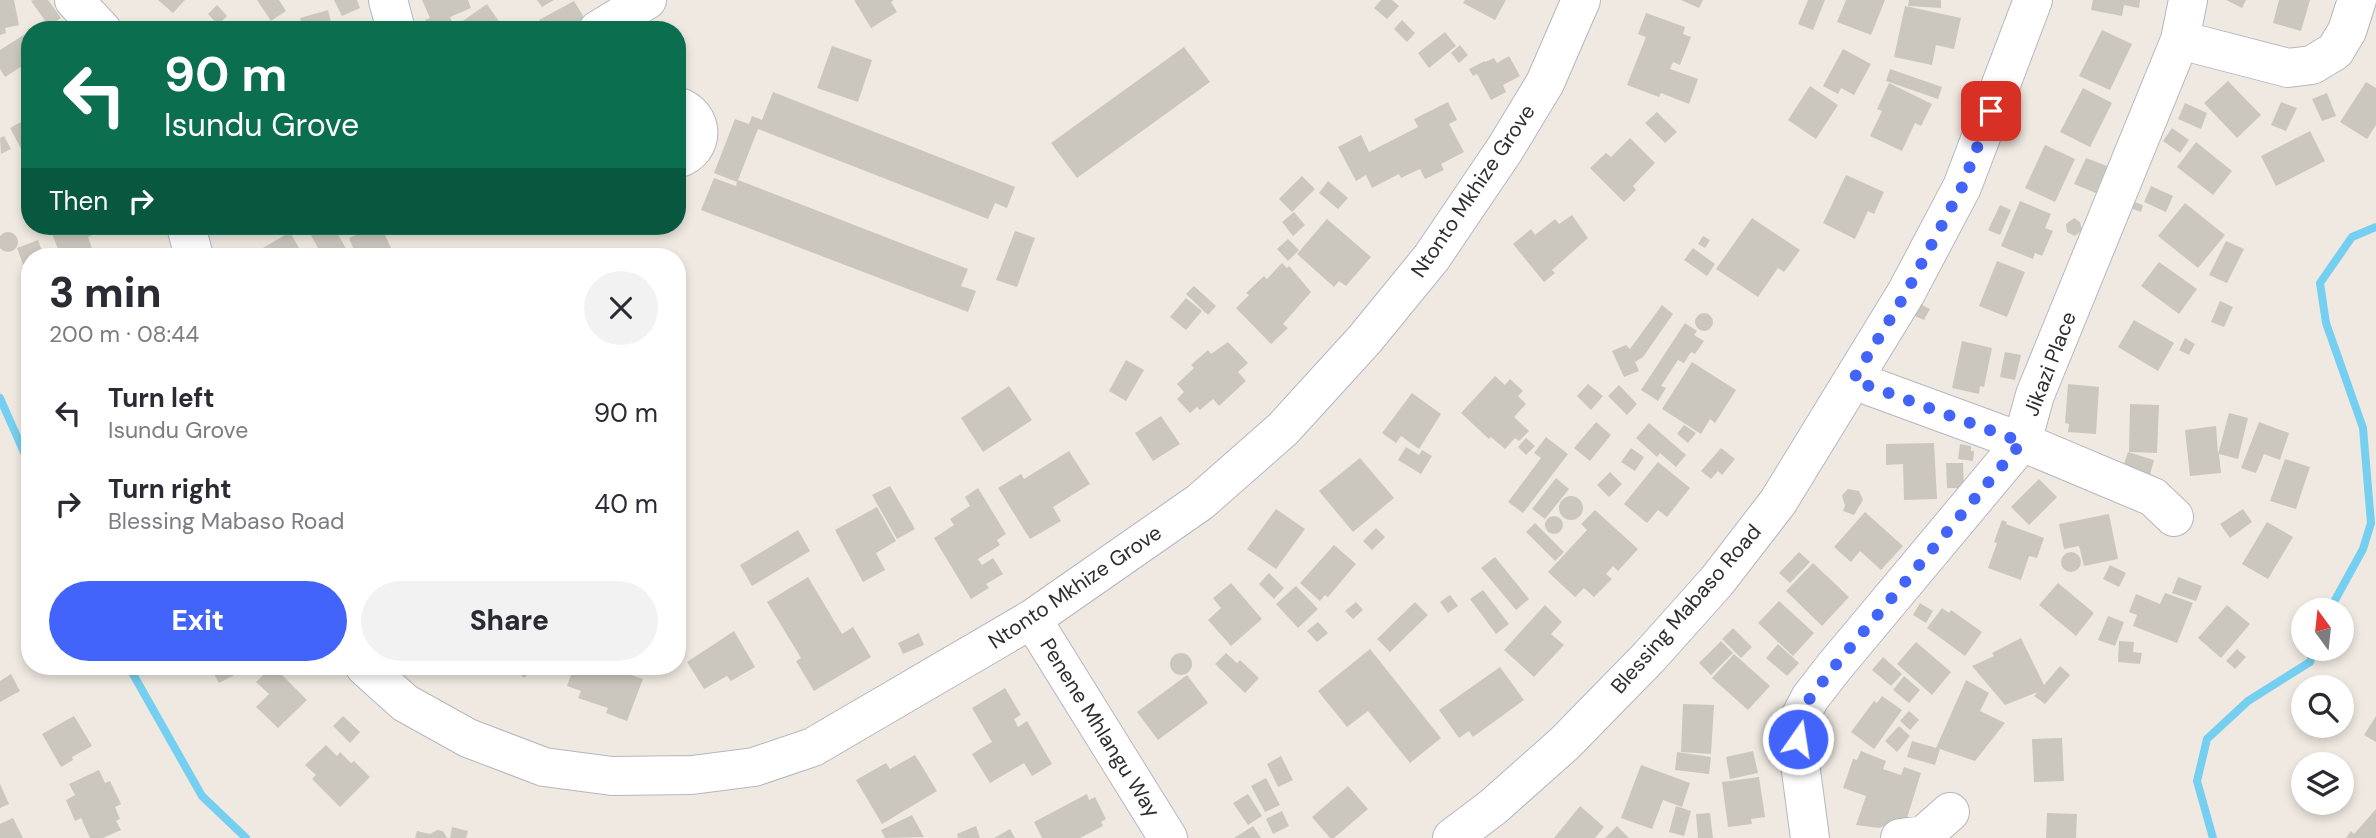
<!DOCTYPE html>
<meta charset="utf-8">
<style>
:root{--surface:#fff;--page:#f2f2f3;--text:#2b2b33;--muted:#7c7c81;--accent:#4264fb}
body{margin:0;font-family:"DM Sans",sans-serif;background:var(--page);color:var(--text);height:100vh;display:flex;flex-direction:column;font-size:26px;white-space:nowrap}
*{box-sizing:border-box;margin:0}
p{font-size:23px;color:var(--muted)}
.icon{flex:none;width:38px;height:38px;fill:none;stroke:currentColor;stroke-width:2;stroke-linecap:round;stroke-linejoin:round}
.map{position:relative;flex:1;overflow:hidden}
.drawer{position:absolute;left:21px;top:248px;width:665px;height:427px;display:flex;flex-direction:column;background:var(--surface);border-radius:28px;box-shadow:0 4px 10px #0003}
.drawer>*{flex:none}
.banner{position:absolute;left:21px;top:21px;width:665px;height:214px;border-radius:28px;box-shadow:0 4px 10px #0003;background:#0b6e4f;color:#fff;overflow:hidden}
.needle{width:46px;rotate:345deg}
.controls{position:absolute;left:2291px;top:598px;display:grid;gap:14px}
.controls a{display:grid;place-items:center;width:63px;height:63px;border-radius:50%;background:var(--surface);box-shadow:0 4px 10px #0003;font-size:35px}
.pin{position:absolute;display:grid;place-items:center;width:60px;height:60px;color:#fff;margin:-30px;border-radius:14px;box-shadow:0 4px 10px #0006}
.me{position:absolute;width:77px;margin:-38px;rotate:13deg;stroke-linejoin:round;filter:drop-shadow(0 0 5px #0008)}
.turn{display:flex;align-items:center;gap:24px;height:147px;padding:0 28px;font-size:32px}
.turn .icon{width:91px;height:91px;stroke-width:2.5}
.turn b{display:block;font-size:49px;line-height:60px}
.then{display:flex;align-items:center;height:66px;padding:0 28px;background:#0003;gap:14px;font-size:26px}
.round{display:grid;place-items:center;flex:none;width:74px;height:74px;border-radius:37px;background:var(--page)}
.headline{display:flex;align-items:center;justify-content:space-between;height:119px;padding:0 28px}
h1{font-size:42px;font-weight:800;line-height:52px}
.primary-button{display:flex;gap:14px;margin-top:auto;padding:14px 28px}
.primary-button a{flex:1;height:80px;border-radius:42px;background:var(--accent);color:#fff;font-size:28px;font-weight:800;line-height:80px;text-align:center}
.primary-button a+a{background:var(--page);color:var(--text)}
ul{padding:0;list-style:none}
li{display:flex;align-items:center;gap:21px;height:91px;padding:0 28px}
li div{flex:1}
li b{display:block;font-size:26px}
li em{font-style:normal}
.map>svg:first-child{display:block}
</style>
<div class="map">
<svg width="2376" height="838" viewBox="0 0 2376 838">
<rect width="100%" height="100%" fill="#efe9e1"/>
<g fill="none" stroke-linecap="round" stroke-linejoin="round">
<path stroke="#75cff0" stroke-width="8" d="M0,398L30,466
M2329,611L2363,549L2371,523L2363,428L2326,323L2320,283L2352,237L2376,227
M129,667L202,796L246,838
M2213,838L2197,781L2207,739L2248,701L2310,662L2314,649"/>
</g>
<path fill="#cbc7bf" d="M0,0H14L19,25L5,28L6,33L0,35Z
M34,0H48L61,18L49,26L31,1Z
M158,0H185L173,13Z
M257,0H279L286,11L271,21Z
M334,0H357L360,8L342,16Z
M422,0H468L471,8L450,17L455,30H429L425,20L430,18Z
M537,0H554L542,7Z
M854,0H894L891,2L897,12L871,28Z
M1381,0H1392L1399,6L1387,19L1374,8Z
M1465,0H1506L1495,20L1463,3Z
M1681,0H1703L1699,8Z
M1808,0H1825L1813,30L1798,24Z
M1846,0H1885L1871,35L1837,22Z
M1909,0H1941V8L1908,6Z
M2093,0H2140L2139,8L2124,5L2122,16L2091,10Z
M2226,0H2246L2242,8Z
M2279,0H2310L2301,31L2273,23Z
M574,1L585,19L565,30L563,26L556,30H544L539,20Z
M487,4L502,26L497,30H460L457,25Z
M217,5L227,16L218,25L208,14Z
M1905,6L1961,18L1954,49L1936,45L1932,65L1894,57Z
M328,10L333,30H303L300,18Z
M1646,13L1685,27L1683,34L1691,37L1680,65L1673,62L1670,69L1698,79L1689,104L1661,93L1659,97L1627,85L1646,37L1638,34Z
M1402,20L1415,33L1407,42L1394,29Z
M293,22L295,30H280L279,27Z
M2102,30L2132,44L2110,90L2079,76Z
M30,31V47L26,50L30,55V61L5,77L0,69V50Z
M1445,32L1456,46L1429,68L1418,53Z
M1460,45L1468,55L1459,63L1451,53Z
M832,46L872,60L858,102L817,88Z
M1184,47L1210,82L1077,178L1051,143Z
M1843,49L1871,64L1854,95L1841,88L1838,94L1823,86Z
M1509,56L1520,76L1503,85L1506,92L1491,100L1477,74L1473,76L1469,69L1485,61V62L1494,58L1497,63Z
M1890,69L1942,87L1938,99L1886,81Z
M2228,81L2261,115L2237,138L2204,103Z
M2366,82L2376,88V125L2367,139L2340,122Z
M1889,83L1932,104L1921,126L1915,123L1902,151L1870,136L1882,111L1877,109Z
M1810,86L1838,105L1816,139L1788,120Z
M2083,88L2112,103L2090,147L2060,132Z
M773,92L1015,187L1007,208L995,203L988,219L758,129L738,180L968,269L961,286L976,291L968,312L701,210L714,178L736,186L737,182L714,173L735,119L749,124L752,116L762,120Z
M2327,93L2336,116L2322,121L2312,99Z
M1448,102L1457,120L1449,124L1464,152L1441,164L1444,170L1425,179L1420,169L1401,178L1399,174L1372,188L1366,175L1356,181L1338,147L1361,135L1369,152L1418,127L1414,119Z
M2281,102L2297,108L2286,131L2271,125Z
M2185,103L2207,113L2201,129L2178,119Z
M1657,112L1677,132L1665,143L1645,123Z
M30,117V153L25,156L10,128Z
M2172,128L2189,140L2180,153L2163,141Z
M2310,131L2325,161L2276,186L2261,156Z
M4,136L11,149L1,154L0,138Z
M1630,138L1655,163L1633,186L1636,190L1624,202L1590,168L1606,153L1611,157Z
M2196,142L2232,171L2213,195L2177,167Z
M2045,145L2075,159L2055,202L2025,188Z
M2086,158L2107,166L2096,193L2074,184Z
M1846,175L1884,192L1874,214L1868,211L1855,239L1823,223Z
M1302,176L1315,189L1292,212L1279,199Z
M1328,181L1348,198L1338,209L1319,193Z
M2151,186L2173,196L2166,212L2144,202Z
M2020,201L2051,214L2045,228L2053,231L2042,256L2035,253L2033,259L2001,246Z
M2132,201L2143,205L2141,212L2130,208Z
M2185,203L2225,235L2198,268L2158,236Z
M2000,205L2011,210L2000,235L1988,230Z
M1294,212L1305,225L1293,236L1282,222Z
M1572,215L1588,238L1552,270L1555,273L1544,282L1513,244L1531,229L1535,235L1555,219L1559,224Z
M1752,218L1800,250L1784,272L1778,268L1758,297L1716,269Z
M2074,218L2080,222L2082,230L2075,236L2067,232L2066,224Z
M1327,219L1371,257L1346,286L1339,281L1334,287L1297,254Z
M49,226H88L92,235L88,237L94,254L89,257H61Z
M306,226H333L351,257H323Z
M358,226H381L395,257H368L367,255L357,257L349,238L361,233Z
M1015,231L1035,238L1017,287L996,280Z
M290,232L304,257H253L251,255Z
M-2 242a10 10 0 1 1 20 0a10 10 0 1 1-20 0Z
M1703,236L1710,240L1705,248L1698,244Z
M1288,239L1299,250L1288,261L1277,249Z
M38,240L44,257H30V277L28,278L17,248Z
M2226,241L2244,249L2227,283L2209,275Z
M1693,248L1715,264L1707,276L1684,260Z
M1997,261L2025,272L2007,317L1979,306Z
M2159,262L2197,289L2179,314L2141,286Z
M1282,263L1287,268L1289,266L1311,292L1283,324L1288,328L1271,344L1236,308L1249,295L1246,293L1264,276L1267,279Z
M1194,286L1216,306L1208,315L1186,294Z
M1186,298L1202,311L1186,330L1170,317Z
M2220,301L2233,307L2224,327L2211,322Z
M1920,304L1930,309L1924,320L1915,316Z
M1662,305L1673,314L1643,357L1635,362L1639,371L1624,377L1612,351L1626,345L1630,349Z
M1695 322a9 9 0 1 1 18 0a9 9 0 1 1-18 0Z
M2134,320L2174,343L2158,371L2118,347Z
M1685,323L1697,331L1694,335L1704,341L1695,354L1691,352L1684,363L1678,360L1661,386L1666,388L1658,401L1641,390Z
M2185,338L2195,344L2189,355L2179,350Z
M1962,341L1992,348L1984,387L1980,386L1979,394L1952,388Z
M1228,342L1248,363L1238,372L1246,381L1219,406L1213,399L1200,410L1197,407L1190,413L1177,399L1184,392L1177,384L1194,368L1191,365L1208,350L1211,354Z
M2005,352L2021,355L2015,380L2000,377Z
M1126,360L1144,370L1126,401L1109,391Z
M1692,362L1736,390L1715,423L1710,419L1701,434L1662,409Z
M1495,376L1505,385L1510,379L1523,391L1518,396L1526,404L1514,417L1529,431L1519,441L1515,438L1505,449L1491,437L1489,439L1461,413Z
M1588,384L1603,396L1591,410L1577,396Z
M2068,384L2099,387L2096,434L2068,432L2069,424L2065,423Z
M1619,385L1637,404L1627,415L1608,396Z
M1009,386L1032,420L983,452L961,418Z
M1412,393L1441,414L1419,449L1401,436L1396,443L1382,433Z
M2130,404L2159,405L2157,453L2129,452Z
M2229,413L2248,418L2238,459L2219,454L2221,473L2190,476L2185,430L2216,426L2218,454Z
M1161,416L1180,444L1153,461L1135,433Z
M1596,422L1611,435L1590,461L1574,448Z
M2259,422L2289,433L2280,460L2264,454L2256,473L2241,468Z
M1649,423L1686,455L1676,467L1660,453L1657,457L1636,438Z
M1684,425L1696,433L1688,443L1677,434Z
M1546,437L1568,454L1523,513L1508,502L1541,458L1534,453Z
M1526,438L1535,446L1526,455L1518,447Z
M1934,443L1937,499L1904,500L1903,464L1886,465V444Z
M1960,444L1971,446V451H1974L1973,461L1958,459Z
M1406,447L1419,455L1422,450L1432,456L1421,474L1398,460Z
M1631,448L1644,457L1635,471L1621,462Z
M1721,448L1735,459L1722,475L1718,471L1711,479L1701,471Z
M1069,451L1090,484L1053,507L1061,521L1030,539L998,488L1021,474L1024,479Z
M2128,452L2154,460L2150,475L2123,467Z
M1360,458L1394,498L1353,532L1319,491Z
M2285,459L2310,467L2296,509L2270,501Z
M1658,462L1690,488L1667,517L1658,510L1647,523L1624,504Z
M1946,463H1963L1964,488H1947Z
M1610,472L1622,484L1609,497L1597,485Z
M1556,478L1569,489L1545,519L1532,509Z
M2039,479L2057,497L2029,525L2011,507Z
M890,486L915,529L897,539L872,495Z
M978,488L1006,534L997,540L1000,545L978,559L982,565L993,558L1003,574L986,584L989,588L971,599L934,538L954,525L950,519L970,506L965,497Z
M1848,489L1859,491L1863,500L1854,515L1843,511L1845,506L1842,495Z
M1559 508a12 12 0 1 1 24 0a12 12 0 1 1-24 0Z
M877,507L896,541L876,553L885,570L863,582L835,530Z
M1276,509L1305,529L1276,569L1247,549Z
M2243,509L2252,522L2230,538L2220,524Z
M1595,510L1638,549L1618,571L1613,566L1606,574L1612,579L1594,597L1584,588L1575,597L1548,572L1587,530L1581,524Z
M1865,512L1903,546L1881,570L1860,551L1851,562L1834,547Z
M2109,514L2118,559L2084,566L2079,546L2064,549L2059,524Z
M1545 525a9 9 0 1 1 18 0a9 9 0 1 1-18 0Z
M2002,520L2007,522L2006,524L2044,538L2037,558L2029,556L2021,580L1988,568L1997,543L1994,542Z
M2267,522L2293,537L2268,579L2242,564Z
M1535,523L1564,552L1555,561L1526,532Z
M1376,528L1385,537L1372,550L1363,541Z
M798,530L810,551L752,586L740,565Z
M1334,545L1356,564L1328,597L1325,595L1320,601L1300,583Z
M2061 562a10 10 0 1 1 20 0a10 10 0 1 1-20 0Z
M1799,552L1810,562L1790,583L1779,573Z
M1495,557L1529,599L1516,610L1481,568Z
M1813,563L1849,597L1822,626L1786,591Z
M2110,565L2126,573L2119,587L2103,579Z
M1269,573L1284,588L1274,599L1259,584Z
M808,577L842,634L853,627L871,657L814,691L796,661L801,658L767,602Z
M2178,577L2202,586L2196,601L2172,593Z
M1231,583L1262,619L1231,646L1208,620L1221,608L1213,598Z
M2058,583L2094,613L2076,636L2039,605Z
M1296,586L1318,609L1298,628L1276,604Z
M1483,590L1509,624L1496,634L1470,599Z
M2165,593L2193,603L2177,643L2133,626L2137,615L2129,612L2136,594L2160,604Z
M1450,595L1458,606L1448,613L1440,602Z
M1779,601L1814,633L1793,656L1758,623Z
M1356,602L1363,610L1353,619L1345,611Z
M1415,602L1428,615L1390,652L1377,639Z
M1920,603L1933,611L1926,623L1913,615Z
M1545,605L1562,622L1551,634L1564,645L1534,677L1504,650Z
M2227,605L2250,624L2221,658L2198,638Z
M1942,608L1949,613L1951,610L1982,632L1965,656L1927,628Z
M2108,616L2124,622L2115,646L2098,640Z
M1318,622L1328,633L1317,642L1307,631Z
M1733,628L1752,647L1741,658L1722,639Z
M734,631L755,667L731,681L727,676L704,689L687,662Z
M919,633L924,645L903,654L898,643Z
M2021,638L2044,685L2060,666L2070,675L2045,704L2034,696L2038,692L2005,705L1972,666L1994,656L1992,653Z
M1721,641L1733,653L1711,675L1699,663Z
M2119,641L2134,642L2133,652L2142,653L2140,664L2118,662Z
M1916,642L1951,672L1932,695L1897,664Z
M1778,644L1799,663L1787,676L1766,658Z
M1370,649L1441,738L1410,763L1368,711L1347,727L1318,691Z
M2237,649L2246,657L2235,669L2226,661Z
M1170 664a11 11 0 1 1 22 0a11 11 0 1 1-22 0Z
M1226,653L1237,663L1240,660L1259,678L1245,693L1215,664Z
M1734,654L1770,686L1748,710L1712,678Z
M1883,657L1902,674L1891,686L1872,670Z
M210,667H250L219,683Z
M271,667H274L307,700L278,728L256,707L269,694L256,682Z
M513,667H535L524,678Z
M574,667H608L643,679L627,721L606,713L608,708L578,698L581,691L567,686Z
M1500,667L1524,700L1473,737L1469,731L1459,738L1439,710Z
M11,674L20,691L0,702V681Z
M1187,675L1208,703L1158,740L1137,712Z
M1904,676L1920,690L1909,703L1893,690Z
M1966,680L1989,693L1980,711L2005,723L1975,761L1940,749L1935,765L1907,757L1912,741L1936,748Z
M1005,688L1021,715L1014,719L1018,727L1027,721L1052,764L1032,776L1024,763L990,783L972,754L992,742L972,708Z
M1882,696L1902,710L1874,749L1851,732L1874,701L1877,703Z
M1683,704L1714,705L1711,754L1681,752Z
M1909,711L1919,720L1910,730L1900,721Z
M74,716L92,746L72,757L73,760L61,767L42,734Z
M343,716L360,732L350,743L333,726Z
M2376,716V742L2364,735Z
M1899,726L1910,736L1897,752L1885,741Z
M2062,738L2064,781L2034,782L2032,739Z
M326,745L337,756L340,752L351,763L354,761L370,777L340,807L312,779L316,775L305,765Z
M1753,751L1758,773L1730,779L1726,757Z
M1861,751L1886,761L1883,769L1901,775L1904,767L1921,773L1907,818L1879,828L1856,825L1866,796L1843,788L1853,759L1857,760Z
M1677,752L1711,757L1709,774L1675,770Z
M915,755L937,791L882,824L856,780L886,763L890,769Z
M1281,756L1293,780L1278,787L1267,764Z
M1641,765L1690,783L1682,807L1663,800L1652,829L1621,818Z
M99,770L105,783L110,781L121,804L115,807L120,819L116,821L121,830L103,838H90L81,818L75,821L66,800L75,795L69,784Z
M2342,775L2354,785L2342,802Z
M1759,777L1765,817L1751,819L1752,824L1728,827L1722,782Z
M1266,778L1280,805L1265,812L1251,786Z
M0,784L9,804L0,808Z
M1348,786L1368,809L1334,838H1330L1312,817Z
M1087,794L1089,800L1095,797L1106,819L1101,822L1103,826L1080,838H1042L1034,822Z
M1248,794L1262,816L1248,825L1233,803Z
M1580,806L1604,827L1595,838H1554Z
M1676,806L1691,811L1684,836L1669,832Z
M2376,809V838H2346L2351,831L2354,834Z
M1282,811L1289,826L1273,834L1266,819Z
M1710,813L1713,838H1698L1696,814Z
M2047,813L2077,814L2076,838H2046Z
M912,815L924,837L885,838L881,830Z
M13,818L23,838H0V824Z
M976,826L980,838H958L957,834Z
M1253,826L1261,838H1234Z
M1617,826L1629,838H1605Z
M452,827L468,831L466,838H450Z
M1010,829L1015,838H994Z
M437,830L443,831L447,838H415L417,831L430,834Z"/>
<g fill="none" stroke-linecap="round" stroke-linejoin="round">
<defs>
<path id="minor" d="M74,0L102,30
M388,0L396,30
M598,30L647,0
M2180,40L2288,68L2312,65L2335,51L2347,31L2357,0
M677,106C705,115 706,150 677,159
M186,226L194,257
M1853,380L2022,442L2153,497L2174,517
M1032,619L1168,838
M365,667L405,703L468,738L544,767L612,776L692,775L754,767L813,747L1032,619L1200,502L1283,429L1365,339L1432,257L1505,149L1545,83L1581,0
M1452,838L1493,807L1565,743L1649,657L1717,581L1778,502L1906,293L1962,187L2033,0
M1810,838L1799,756L1798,721L1810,698L1834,667L2022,442L2035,395L2180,40L2188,0
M1900,838L1924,835L1950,812"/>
</defs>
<use href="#minor" stroke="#b4b7c1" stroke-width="40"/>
<use href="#minor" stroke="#fff" stroke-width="38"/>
</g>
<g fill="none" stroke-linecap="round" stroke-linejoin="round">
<path stroke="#4264fb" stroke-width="12" stroke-dasharray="0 21.6" d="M1798,739V721L1810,698L1834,667L2022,442L1853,380L1906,293L1962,187L1991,111"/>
</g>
<g text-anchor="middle" stroke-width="7" stroke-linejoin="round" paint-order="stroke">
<g font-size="21" fill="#2e2e2e" stroke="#fff">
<text transform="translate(1473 191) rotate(-56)" y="7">Ntonto Mkhize Grove</text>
<text transform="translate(2050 364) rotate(-69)" y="7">Jikazi Place</text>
<text transform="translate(1075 587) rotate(-34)" y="7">Ntonto Mkhize Grove</text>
<text transform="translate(1686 609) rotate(-49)" y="7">Blessing Mabaso Road</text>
<text transform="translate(1100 728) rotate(58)" y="7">Penene Mhlangu Way</text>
</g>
</g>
</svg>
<div class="controls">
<a><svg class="needle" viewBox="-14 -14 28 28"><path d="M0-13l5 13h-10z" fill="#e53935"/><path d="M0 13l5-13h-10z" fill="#7c7c81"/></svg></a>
<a><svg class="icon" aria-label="search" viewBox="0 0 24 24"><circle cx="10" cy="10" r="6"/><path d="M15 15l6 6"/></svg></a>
<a><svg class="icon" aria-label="layers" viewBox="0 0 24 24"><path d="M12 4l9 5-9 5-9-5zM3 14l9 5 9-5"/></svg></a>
</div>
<div class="pin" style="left:1991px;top:111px;background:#d93025"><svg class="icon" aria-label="arrive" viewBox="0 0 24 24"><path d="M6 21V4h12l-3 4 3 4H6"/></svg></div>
<svg class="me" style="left:1798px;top:739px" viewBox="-20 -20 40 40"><circle r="17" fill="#4264fb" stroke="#fff" stroke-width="3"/><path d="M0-11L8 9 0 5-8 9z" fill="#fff"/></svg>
<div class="banner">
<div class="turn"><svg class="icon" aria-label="left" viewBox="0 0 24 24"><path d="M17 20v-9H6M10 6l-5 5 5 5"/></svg><div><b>90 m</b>Isundu Grove</div></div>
<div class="then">Then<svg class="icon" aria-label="right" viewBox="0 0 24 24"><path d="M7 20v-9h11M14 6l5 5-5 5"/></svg></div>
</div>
<section class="drawer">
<div class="headline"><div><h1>3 min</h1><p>200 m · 08:44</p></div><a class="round"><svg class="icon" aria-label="close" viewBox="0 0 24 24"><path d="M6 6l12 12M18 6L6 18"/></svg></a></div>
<ul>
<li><svg class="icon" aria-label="left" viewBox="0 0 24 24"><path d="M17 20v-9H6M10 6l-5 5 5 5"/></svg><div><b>Turn left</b><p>Isundu Grove</p></div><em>90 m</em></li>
<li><svg class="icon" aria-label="right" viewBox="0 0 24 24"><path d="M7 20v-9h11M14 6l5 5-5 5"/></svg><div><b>Turn right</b><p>Blessing Mabaso Road</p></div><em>40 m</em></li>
</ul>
<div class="primary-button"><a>Exit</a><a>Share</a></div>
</section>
</div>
